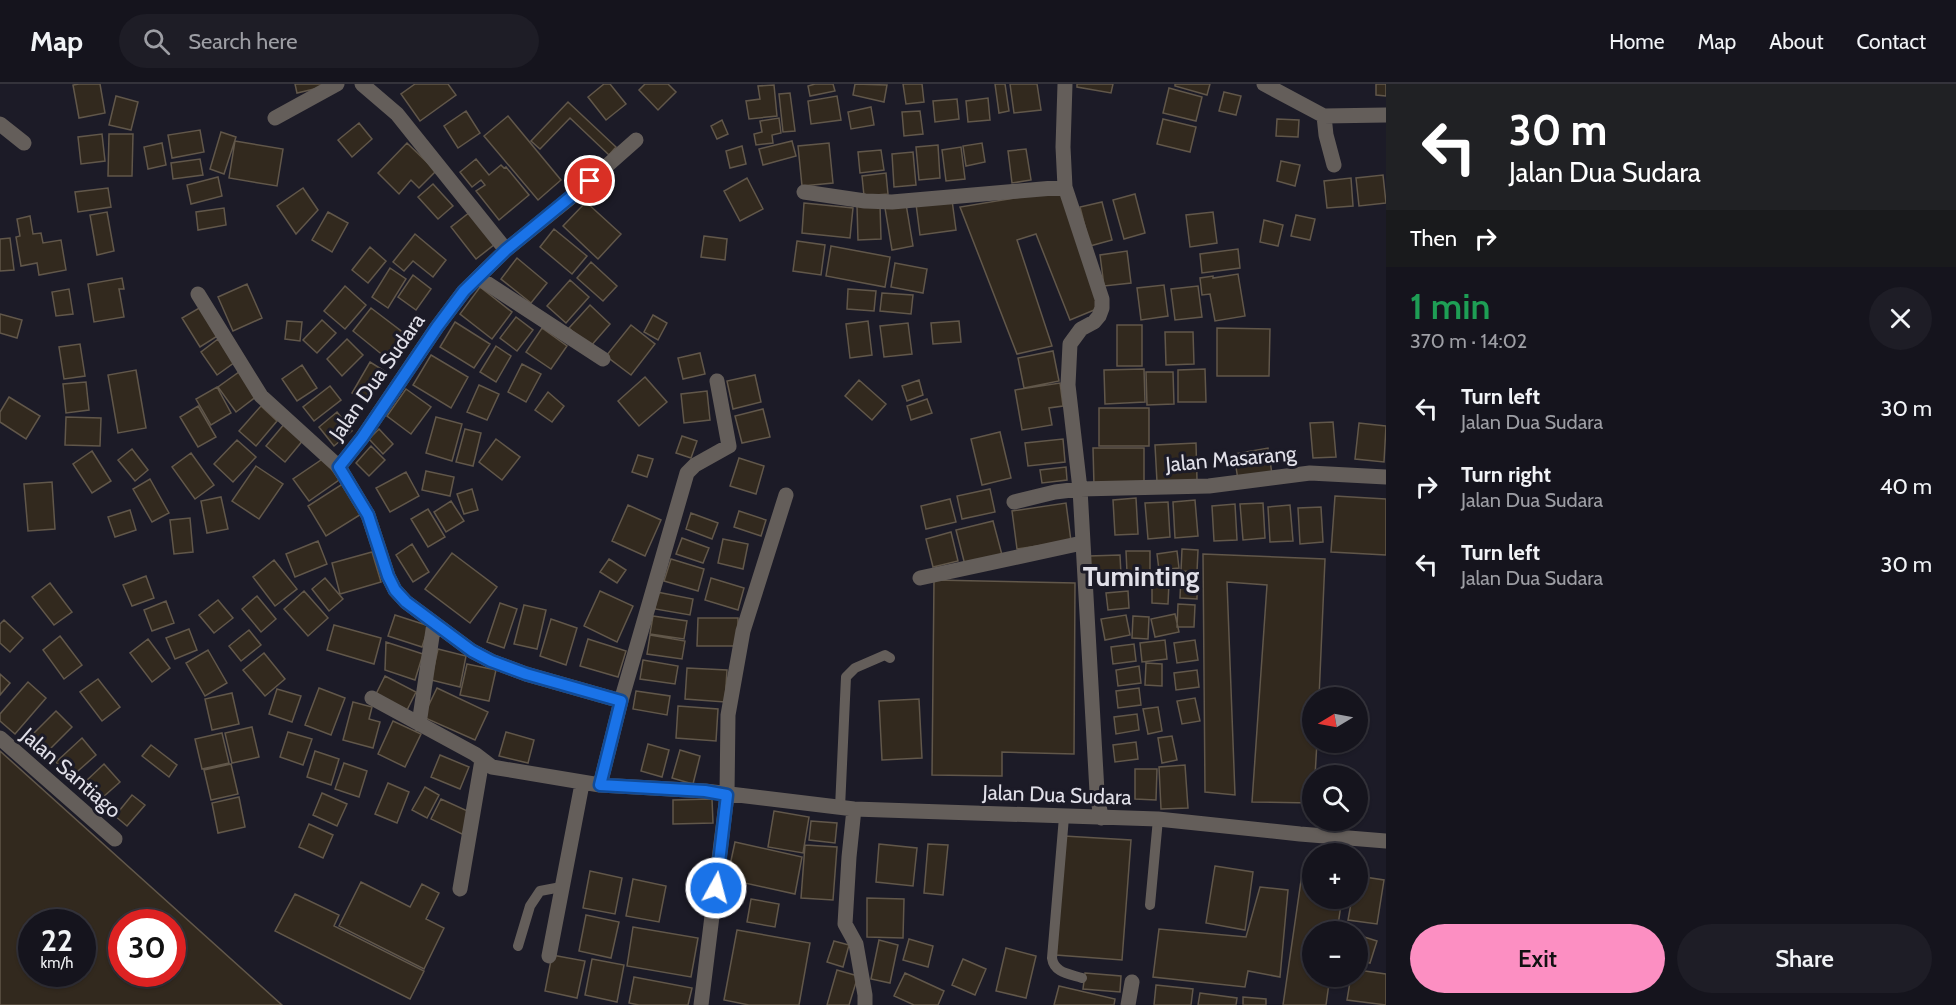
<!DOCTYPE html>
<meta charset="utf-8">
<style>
:root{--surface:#15141d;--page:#1e1d26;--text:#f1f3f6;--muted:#9d9ea4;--line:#34333b;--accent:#fc8fc2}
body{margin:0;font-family:Cabin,sans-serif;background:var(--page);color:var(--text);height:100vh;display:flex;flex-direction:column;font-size:22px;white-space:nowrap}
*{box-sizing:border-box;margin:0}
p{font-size:20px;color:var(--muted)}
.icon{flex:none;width:33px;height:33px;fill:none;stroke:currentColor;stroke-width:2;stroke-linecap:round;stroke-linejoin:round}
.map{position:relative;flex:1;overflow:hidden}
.panel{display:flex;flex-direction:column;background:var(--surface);width:570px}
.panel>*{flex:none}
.guide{background:#202124;color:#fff;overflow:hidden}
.needle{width:39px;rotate:260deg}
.tools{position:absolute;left:1302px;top:603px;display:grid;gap:12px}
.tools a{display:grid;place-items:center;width:66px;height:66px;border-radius:50%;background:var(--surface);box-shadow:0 2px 4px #0004,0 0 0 2px var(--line);font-size:30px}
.speed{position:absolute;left:18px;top:825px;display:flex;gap:12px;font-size:30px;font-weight:700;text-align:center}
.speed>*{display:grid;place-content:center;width:78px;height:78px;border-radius:50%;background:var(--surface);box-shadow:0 2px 4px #0004,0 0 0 2px var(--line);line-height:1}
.speed small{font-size:15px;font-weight:400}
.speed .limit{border:9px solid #d22;background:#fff;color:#111}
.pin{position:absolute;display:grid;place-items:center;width:51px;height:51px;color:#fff;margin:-26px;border:3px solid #fff;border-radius:50%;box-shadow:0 2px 6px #0007}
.me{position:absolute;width:66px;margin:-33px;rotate:7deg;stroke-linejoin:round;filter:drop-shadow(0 0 4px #0008)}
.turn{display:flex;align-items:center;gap:21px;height:126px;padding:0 24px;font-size:27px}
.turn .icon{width:78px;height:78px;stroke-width:2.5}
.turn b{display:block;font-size:42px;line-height:51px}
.then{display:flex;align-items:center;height:57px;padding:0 24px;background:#0003;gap:12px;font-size:22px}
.round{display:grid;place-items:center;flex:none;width:63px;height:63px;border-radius:32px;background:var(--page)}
.overview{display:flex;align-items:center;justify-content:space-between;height:102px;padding:0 24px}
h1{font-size:36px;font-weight:600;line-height:45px;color:#1e9e55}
.action{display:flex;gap:12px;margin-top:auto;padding:12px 24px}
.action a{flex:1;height:69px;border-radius:36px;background:var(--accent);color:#111;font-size:24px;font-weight:600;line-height:69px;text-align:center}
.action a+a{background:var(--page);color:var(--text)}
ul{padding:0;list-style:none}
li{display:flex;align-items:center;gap:18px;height:78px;padding:0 24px}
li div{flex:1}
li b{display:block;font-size:22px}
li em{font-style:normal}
header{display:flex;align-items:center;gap:36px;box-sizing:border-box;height:84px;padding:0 30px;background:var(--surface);border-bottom:2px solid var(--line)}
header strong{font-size:28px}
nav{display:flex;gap:33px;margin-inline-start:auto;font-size:21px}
.search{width:420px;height:54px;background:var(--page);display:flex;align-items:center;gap:15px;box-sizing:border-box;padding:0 21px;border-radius:33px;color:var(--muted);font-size:22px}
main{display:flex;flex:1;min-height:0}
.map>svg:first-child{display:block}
</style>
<header>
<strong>Map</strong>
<div class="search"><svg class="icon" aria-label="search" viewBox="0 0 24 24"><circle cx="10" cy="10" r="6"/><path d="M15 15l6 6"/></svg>Search here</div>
<nav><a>Home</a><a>Map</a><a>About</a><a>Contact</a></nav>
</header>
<main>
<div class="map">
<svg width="1386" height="921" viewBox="0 0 1386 921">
<rect width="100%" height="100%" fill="#1c1b27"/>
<path fill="#32291e" stroke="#61574a" stroke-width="1.5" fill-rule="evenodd" d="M79,0H100L105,29L79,34L73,1Z
M295,0H326L327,2L297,9Z
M415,0H448L456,11L420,37L401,10Z
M604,0H610L626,20L606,36L588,13Z
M645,0H668L676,8L658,26L639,6Z
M815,0H833L835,7L810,12L808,2Z
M855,0L887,1L884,18L853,11Z
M903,0H922L924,18L906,20Z
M995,0H1005L1009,27L999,29Z
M1010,0H1037L1041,26L1014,29Z
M1077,0H1113L1111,9L1077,3Z
M1175,0H1210L1207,11L1175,2Z
M1376,0H1386V12L1376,11Z
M774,1L777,32L749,35L746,17L760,15L758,2Z
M1169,4L1202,13L1196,37L1163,29Z
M1224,8L1241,12L1236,31L1219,27Z
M790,9L795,47L783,48L779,10Z
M116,12L138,18L131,46L109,41Z
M837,12L841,36L811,40L808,17Z
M988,14L990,36L968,38L966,17Z
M957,15L959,35L935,38L933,17Z
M568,18L616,63L609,71L570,34L540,65L531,57Z
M871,23L874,41L851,45L848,28Z
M466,27L480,49L458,64L444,42Z
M920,27L923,50L904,52L902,28Z
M508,32L561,96L538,116L484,52Z
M779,34L781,49L772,51L773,59L756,61L754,50L762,48L760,37Z
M1163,35L1196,43L1190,68L1157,60Z
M1277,35L1299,36L1298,53L1276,52Z
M722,36L728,50L717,55L711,42Z
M359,39L372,55L352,73L338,56Z
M200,46L204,68L172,74L168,51Z
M221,48L236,53L224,90L210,85Z
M102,50L105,77L81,80L78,53Z
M109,50H133L132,92H108Z
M235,57L283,65L277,102L229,94Z
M792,57L796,72L763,81L759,65Z
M162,59L166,81L148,85L144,63Z
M407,59L436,87L419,104L411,96L399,110L378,89Z
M829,59L833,99L802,102L798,62Z
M982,59L985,78L966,82L963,62Z
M938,61L940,94L919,96L916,63Z
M742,62L746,80L730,84L726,67Z
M961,63L965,95L946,97L942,66Z
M1026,65L1031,96L1012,99L1008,67Z
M881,66L884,86L860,89L858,68Z
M913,68L916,101L894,103L892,70Z
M200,75L203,91L173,95L171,79Z
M476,75L489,91L501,81L504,84L506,83L529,111L499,136L476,107L485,101L481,96L472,103L460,88Z
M1281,77L1300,81L1295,102L1277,97Z
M886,89L888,110L864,112L862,92Z
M1383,91L1386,119L1359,122L1356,94Z
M218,93L222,112L191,120L187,101Z
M747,94L763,125L740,137L724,107Z
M1351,94L1353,122L1327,124L1324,97Z
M433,100L453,122L438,135L418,113Z
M108,104L111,123L78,128L75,108Z
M303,104L318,126L296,150L277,122Z
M1064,106L1099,224L1070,236L1036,150L1017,156L1052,262L1017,270L960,123Z
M1135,110L1145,149L1124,155L1113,116Z
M952,116L956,146L920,151L916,120Z
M586,118L621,150L598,175L563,142Z
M1102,118L1112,156L1090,162L1080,123Z
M804,119L853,124L850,154L802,149Z
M906,120L913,162L892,166L885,124Z
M880,121L881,155L858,156L857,122Z
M224,124L226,141L198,146L196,128Z
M107,128L114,167L97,171L90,131Z
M328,128L348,139L332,168L312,156Z
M470,128L495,160L476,175L451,143Z
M1213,128L1217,159L1190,163L1186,131Z
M1296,131L1315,135L1310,156L1291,152Z
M30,132L33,150L41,149L43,159L61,156L66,186L39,191L37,179L21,182L16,153L20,152L17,135Z
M1264,136L1283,141L1278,162L1260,158Z
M554,145L587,172L572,190L540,163Z
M415,150L446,176L433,193L413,177L404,187L393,178Z
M704,152L727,155L725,176L701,173Z
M10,154L14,186L0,187V155Z
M797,157L825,161L821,191L793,187Z
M831,162L890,173L885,203L826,192Z
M370,163L386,177L368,199L352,186Z
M1238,165L1240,184L1202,189L1200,170Z
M1127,167L1131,199L1104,202L1100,171Z
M517,174L547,199L531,219L501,195Z
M591,178L617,202L603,217L577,194Z
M895,179L927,185L923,209L891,203Z
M390,184L406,195L388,224L372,213Z
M1238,190L1245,232L1215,237L1210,210L1202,211L1200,194L1213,192V194Z
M413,191L431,205L416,226L398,213Z
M122,194L124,205H119L124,233L94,238L88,200Z
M570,196L589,213L566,239L547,222Z
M247,200L262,234L233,247L218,213Z
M1164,201L1168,232L1141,236L1137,204Z
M345,202L366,221L345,245L324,227Z
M1198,202L1202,233L1175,236L1171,205Z
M480,203L512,228L492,255L460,230Z
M69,205L73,230L56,232L52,208Z
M848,205L876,207L874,227L847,225Z
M882,209L913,211L911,230L880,227Z
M590,221L610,240L590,263L569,244Z
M201,223L219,251L200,263L182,234Z
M371,224L409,253L390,277L353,247Z
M0,230L22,236L17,254L0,249Z
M653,231L667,239L658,256L644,248Z
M516,233L533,246L517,267L500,254Z
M322,236L336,249L317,269L303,256Z
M287,237L302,238L300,257L285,255Z
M868,237L872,271L850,274L846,240Z
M959,237L961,258L933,260L931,239Z
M455,238L490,260L474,284L440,263Z
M908,239L912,270L884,273L880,242Z
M631,241L655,260L631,291L606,272Z
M1117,241H1142V282H1117Z
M542,244L567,262L551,285L526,268Z
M1217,244L1270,245L1269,292H1217Z
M1165,248H1193L1194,280L1166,281Z
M218,255L235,278L217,291L201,268Z
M347,255L363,271L342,292L327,275Z
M80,260L85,292L64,295L59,263Z
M496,262L511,272L496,298L480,288Z
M1053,267L1059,297L1024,304L1018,274Z
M700,269L705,290L683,295L678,274Z
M431,271L468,293L451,324L413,301Z
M370,278L386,288L368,318L352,309Z
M522,280L541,290L526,318L508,308Z
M302,281L317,304L297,317L282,295Z
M1144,285L1145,318L1105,320L1104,286Z
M1205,285L1206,318H1178V286Z
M136,286L146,344L118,349L108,291Z
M239,288L257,312L236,328L218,303Z
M1146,288H1173L1174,320L1147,321Z
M755,291L761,318L733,325L727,297Z
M645,293L667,318L639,342L618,317Z
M859,296L886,320L872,336L845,312Z
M919,296L923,311L907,317L902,302Z
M86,298L89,326L66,329L63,300Z
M1060,299L1063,322L1049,324L1052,341L1022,346L1015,306Z
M479,301L499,310L487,336L467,328Z
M330,302L341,316L314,337L303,323Z
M217,303L231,329L211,341L196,315Z
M406,305L431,323L411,350L387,332Z
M707,307L710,336L684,339L681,310Z
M548,308L564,322L552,338L535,326Z
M9,313L40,332L26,355L0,338V328Z
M927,315L932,329L911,336L907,322Z
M198,322L216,353L198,363L180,333Z
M261,322L277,337L256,362L239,347Z
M1099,324H1149V362H1099Z
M763,325L770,353L742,359L735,332Z
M337,328L352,347L334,362L319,343Z
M66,333L101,334L100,362L65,361Z
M436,333L462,340L452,377L426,369Z
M1333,338L1336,373L1313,374L1310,339Z
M285,339L304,355L285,378L266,362Z
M1359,339L1386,342L1384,378L1355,375Z
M379,345L393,360L383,370L369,355Z
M465,345L481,349L473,382L456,378Z
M1000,348L1011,394L982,401L971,355Z
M682,352L697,357L691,374L676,369Z
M496,355L520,373L502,396L479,378Z
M1063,355L1065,378L1028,382L1025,359Z
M237,356L256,373L233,398L214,380Z
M1196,359L1197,396L1157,398L1155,361Z
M371,362L385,376L369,392L356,379Z
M1093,364H1144V402H1094Z
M1268,364L1272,390L1238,396L1234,370Z
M132,365L148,386L135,397L118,376Z
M92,367L111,397L92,409L73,380Z
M191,369L214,401L195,415L172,383Z
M638,371L653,375L647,393L632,388Z
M324,374L339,396L309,417L293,395Z
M739,374L764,382L756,410L730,402Z
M256,382L283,400L259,435L232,417Z
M1066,383L1067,396L1042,399L1040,386Z
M426,387L454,393L450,412L422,406Z
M406,388L419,412L390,428L376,404Z
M150,395L169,429L152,438L133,405Z
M52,398L55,445L28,447L24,400Z
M344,399L363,429L326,452L308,422Z
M472,405L478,426L464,430L457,410Z
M990,405L995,428L962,435L957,412Z
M1335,412L1386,415V471L1331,468Z
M221,413L228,445L207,449L201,417Z
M1136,414L1138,450L1115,451L1113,416Z
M950,415L956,438L926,445L921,422Z
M1195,416L1198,452L1175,454L1173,418Z
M451,417L464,437L446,448L434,428Z
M1168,418L1170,453L1148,455L1145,419Z
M1066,419L1071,457L1017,465L1012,427Z
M1263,419L1265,454L1243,456L1240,420Z
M1235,420L1237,456L1214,457L1212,422Z
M628,421L661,436L645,472L612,457Z
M1290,421L1293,457L1270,458L1268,423Z
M1321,423L1323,458L1300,460L1298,424Z
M428,425L445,453L428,463L411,435Z
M130,426L136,446L115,453L108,433Z
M739,427L766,436L761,452L734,443Z
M691,429L718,439L712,455L686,445Z
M190,434L193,468L174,470L170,436Z
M993,437L1002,471L965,481L956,446Z
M951,448L958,477L933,483L926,455Z
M682,454L709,464L703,479L676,470Z
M723,455L748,460L743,485L718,479Z
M318,457L327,480L295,493L286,470Z
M412,460L429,488L413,498L396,471Z
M1182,465L1198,466L1197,488L1181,487Z
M1126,467H1150V488H1127Z
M1177,467L1179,484L1159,486L1157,470Z
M372,468L381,498L340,510L332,479Z
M452,469L497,503L470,539L425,505Z
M1203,470L1325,475L1319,614H1312V658H1317L1315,692H1312V719L1252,718L1267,501L1227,498L1235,711L1205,708Z
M1120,471L1121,491L1090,492L1089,472Z
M609,475L626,486L617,499L600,488Z
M671,475L704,485L698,507L664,497Z
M274,476L297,505L275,522L253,493Z
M146,492L154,514L132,522L123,501Z
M1181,492L1197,493V515L1180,514Z
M325,494L343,515L329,527L312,505Z
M711,494L744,504L738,526L705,516Z
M934,496L1075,499L1074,670L1002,668V692L932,691Z
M1152,497L1169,498L1168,520L1152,519Z
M50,499L72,528L54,541L32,513Z
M304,507L328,534L308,552L284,525Z
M600,507L633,522L617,558L584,542Z
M1128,507L1129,524L1108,526L1106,509Z
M657,508L693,515L690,531L655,525Z
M257,512L276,535L261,548L242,525Z
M218,516L233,534L214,549L199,531Z
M166,517L174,539L152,547L144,526Z
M500,519L517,525L504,564L487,558Z
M1178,520L1195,521L1194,543H1177Z
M524,521L546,526L537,565L514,560Z
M1175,530L1179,548L1155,553L1151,535Z
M395,531L429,542L422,563L388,552Z
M1126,531L1130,551L1105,556L1101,535Z
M653,532L687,537L684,555L650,550Z
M1133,532L1149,533L1148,555L1132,554Z
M698,534H738V562H697Z
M551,535L577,544L566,581L540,572Z
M4,536L23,554L10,568L0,559V540Z
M334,541L381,554L374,580L327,566Z
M189,545L197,566L175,575L166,554Z
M249,546L261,561L241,577L229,562Z
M650,551L685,557L682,575L647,570Z
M60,552L82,581L64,595L43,566Z
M148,555L170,584L152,598L130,569Z
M588,555L626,567L618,593L580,582Z
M1165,556L1167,575L1142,578L1140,559Z
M1195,556L1198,576L1177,579L1174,559Z
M386,558L423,570L415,596L385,586Z
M1134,560L1136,577L1113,580L1111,563Z
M438,565L466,572L460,603L431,596Z
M208,566L227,599L205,612L186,579Z
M264,569L285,595L265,612L243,586Z
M643,576L678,582L675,600L640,595Z
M1146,579L1162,580V602L1145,601Z
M467,580L496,586L489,617L460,611Z
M1139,582L1141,599L1118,602L1116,586Z
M687,584L727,586L725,618L685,615Z
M1197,586L1199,603L1176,606L1174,589Z
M0,590L10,599L0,611Z
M385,592L416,608L407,626L376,610Z
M98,595L120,623L102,637L80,608Z
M28,598L46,614L15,650L0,637V630Z
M319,604L345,614L331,651L305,641Z
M437,604L488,628L475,656L423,633Z
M1139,604L1141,621L1118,624L1116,607Z
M277,605L301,612L292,638L269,630Z
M636,607L670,612L667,631L633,625Z
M232,609L239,640L212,646L205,615Z
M1195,614L1200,637L1182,640L1177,617Z
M919,615L922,674L882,676L879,617Z
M353,618L372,623L369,635L380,638L373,664L343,656Z
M678,622L718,625L716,657L676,654Z
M1158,623L1162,647L1148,650L1143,625Z
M56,627L72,643L42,673L26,657Z
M1137,630L1139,646L1116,650L1114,633Z
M393,637L421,650L405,683L378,670Z
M252,643L259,673L232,679L225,649Z
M288,648L312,655L303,681L280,673Z
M506,648L534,656L528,679L499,672Z
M222,649L229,679L202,685L195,655Z
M1172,652L1177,676L1162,679L1158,654Z
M82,654L96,671L70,694L56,678Z
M1136,658L1138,675L1115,678L1113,661Z
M648,660L669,666L662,693L641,687Z
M151,661L177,681L169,693L142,672Z
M680,666L700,672L693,700L672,694Z
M0,667L282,921H0ZM32,838H82V890H32ZM122,838H172V890H122Z
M315,667L339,675L331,701L307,693Z
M440,671L469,683L460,705L431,693Z
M344,679L367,687L359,713L335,705Z
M104,680L120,698L102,714L86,697Z
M231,680L238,710L211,716L204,686Z
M1185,681L1188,724L1161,725L1159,683Z
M1135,685H1157L1156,716L1135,715Z
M388,699L409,708L397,739L375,730Z
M425,703L439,711L427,734L412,726Z
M322,709L347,720L337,742L313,731Z
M132,711L145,721L127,742L115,732Z
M239,713L245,743L218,749L212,719Z
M441,715L472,729L462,750L431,735Z
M712,715L713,739L673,740V716Z
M774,727L809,733L803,769L768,763Z
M811,737L837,739L835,759L809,756Z
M309,740L333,751L323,774L299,763Z
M1064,752L1131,756L1122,876L1056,871Z
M735,758L802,773L795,810L727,795Z
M879,760L917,764L913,802L876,798Z
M928,760L948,761L943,811L924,809Z
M805,761L837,763L833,816L801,814Z
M1215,782L1253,788L1245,846L1206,839Z
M1303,783L1312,785V814H1342L1337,848H1312V892H1330L1326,921H1283Z
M590,787L622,794L615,830L583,824Z
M1358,792L1384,796L1377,840L1348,836L1352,814H1358Z
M633,795L666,802L659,838L626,832Z
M361,798L410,823L422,800L439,809L426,835L444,844L424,885L339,842Z
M1260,803L1288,806L1280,893L1248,887L1245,903L1153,893L1159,845L1246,853Z
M295,810L339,831L334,842L424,887L410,915L275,847Z
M867,814L904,815L903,854L867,853Z
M751,815L779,820L775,843L747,838Z
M586,831L619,838L611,874L579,867Z
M633,843L698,854L691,893L627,882Z
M737,846L810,859L799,921H749L724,916Z
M1358,851L1377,857L1370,879L1358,876Z
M909,855L933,862L928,883L903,876Z
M879,856L898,861L890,899L871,895Z
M834,857L849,861L843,883L827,878Z
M1006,864L1036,872L1026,914L996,907Z
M552,871L585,877L577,914L545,907Z
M592,875L624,881L617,918L585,911Z
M963,875L986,885L975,911L952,901Z
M837,886L858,892L849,921H827Z
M1358,886L1386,890V921L1347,916L1351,892H1358Z
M905,889L944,907L938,921H914L894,912Z
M1085,889L1121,892L1120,908L1083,905Z
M634,893L692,904L688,921H639L629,919Z
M1156,901L1193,905L1191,921H1154Z
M1059,902L1115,915L1114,921H1054Z
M1200,909L1237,914L1236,921H1198Z
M1243,913L1266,915V921H1243Z"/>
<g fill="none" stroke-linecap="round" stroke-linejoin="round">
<path stroke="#645e5a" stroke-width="10" d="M840,724L846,593L855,584L885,571L890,574
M1064,733L1052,874C1054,889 1070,890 1082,894
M1150,821L1158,735
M518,862L530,822L540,807L561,803"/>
<path stroke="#645e5a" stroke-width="15" d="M362,0L397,30L506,166
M1065,0L1063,63L1065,103L1102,215V224L1099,232L1094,238L1081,245L1070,260L1068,301L1080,405L1097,708L1101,734
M1264,0L1324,32
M275,34L337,0
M0,40L24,59
M1334,81L1326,51L1324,32L1386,31
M804,108L865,117L892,118L1065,103
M479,194L603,275
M198,210L261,312L339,383L368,431L388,492L395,506L406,518L472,567L491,577L526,590L621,617L600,701L705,707L854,725L1158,735L1300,750L1386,757
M339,383L362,354L437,243L464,207L506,166L575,110L636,56
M1014,418L1055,408L1080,405L1209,402L1310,389L1386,393
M920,494L1082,459
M372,614L475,670L492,683L600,701
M621,617L687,389L695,381L729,362L717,297
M419,640L434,539
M0,654L115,755
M854,725L849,773L845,840L856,860L865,911V921
M460,805L482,676
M549,872L582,700
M701,921L727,711L728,631L743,547L786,411
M1128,921L1132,898"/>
</g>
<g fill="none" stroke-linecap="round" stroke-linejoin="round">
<defs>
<path id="route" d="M590,97L506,166L464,207L437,243L362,354L339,383L368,431L388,492L395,506L406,518L472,567L491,577L526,590L621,617L600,701L705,707L727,711L716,804"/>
</defs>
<use href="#route" stroke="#114b97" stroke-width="15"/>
<use href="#route" stroke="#1a73e8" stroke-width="10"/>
</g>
<g text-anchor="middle" stroke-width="6" stroke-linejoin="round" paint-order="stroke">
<g font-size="21" fill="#e1e0e9" stroke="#1c1b27">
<text transform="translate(377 293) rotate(-55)" y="7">Jalan Dua Sudara</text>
<text transform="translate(1231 375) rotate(-5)" y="7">Jalan Masarang</text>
<text transform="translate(71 689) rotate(41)" y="7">Jalan Santiago</text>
<text transform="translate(1057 711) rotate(2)" y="7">Jalan Dua Sudara</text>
</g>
<g font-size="27" font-weight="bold" fill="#e1e0e9" stroke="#1c1b27">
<text x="1141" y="502">Tuminting</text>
</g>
</g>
</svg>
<div class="tools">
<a><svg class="needle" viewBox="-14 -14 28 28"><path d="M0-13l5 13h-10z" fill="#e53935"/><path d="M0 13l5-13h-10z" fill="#9d9ea4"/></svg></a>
<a><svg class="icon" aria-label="search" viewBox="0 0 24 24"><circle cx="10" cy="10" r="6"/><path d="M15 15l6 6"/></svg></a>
<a>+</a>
<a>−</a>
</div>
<div class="speed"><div>22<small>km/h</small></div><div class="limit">30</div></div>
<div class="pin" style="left:590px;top:97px;background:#d93025"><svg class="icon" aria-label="arrive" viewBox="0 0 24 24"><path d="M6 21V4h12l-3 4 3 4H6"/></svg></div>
<svg class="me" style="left:716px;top:804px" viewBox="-20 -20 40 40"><circle r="17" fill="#1a73e8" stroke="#fff" stroke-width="3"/><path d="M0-11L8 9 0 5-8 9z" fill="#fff"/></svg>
</div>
<section class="panel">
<div class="guide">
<div class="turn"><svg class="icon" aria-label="left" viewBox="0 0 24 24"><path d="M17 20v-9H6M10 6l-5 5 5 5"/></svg><div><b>30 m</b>Jalan Dua Sudara</div></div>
<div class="then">Then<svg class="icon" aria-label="right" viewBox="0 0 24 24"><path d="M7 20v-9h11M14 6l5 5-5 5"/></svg></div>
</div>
<div class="overview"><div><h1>1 min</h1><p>370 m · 14:02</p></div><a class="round"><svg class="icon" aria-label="close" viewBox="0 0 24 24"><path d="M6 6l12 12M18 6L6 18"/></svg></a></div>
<ul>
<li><svg class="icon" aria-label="left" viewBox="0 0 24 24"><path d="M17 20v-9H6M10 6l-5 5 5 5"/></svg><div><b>Turn left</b><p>Jalan Dua Sudara</p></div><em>30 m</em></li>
<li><svg class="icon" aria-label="right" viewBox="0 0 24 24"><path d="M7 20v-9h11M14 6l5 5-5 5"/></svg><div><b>Turn right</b><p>Jalan Dua Sudara</p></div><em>40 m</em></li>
<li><svg class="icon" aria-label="left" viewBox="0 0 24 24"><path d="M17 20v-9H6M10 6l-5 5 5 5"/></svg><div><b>Turn left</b><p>Jalan Dua Sudara</p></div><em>30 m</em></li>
</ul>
<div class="action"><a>Exit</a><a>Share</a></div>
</section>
</main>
